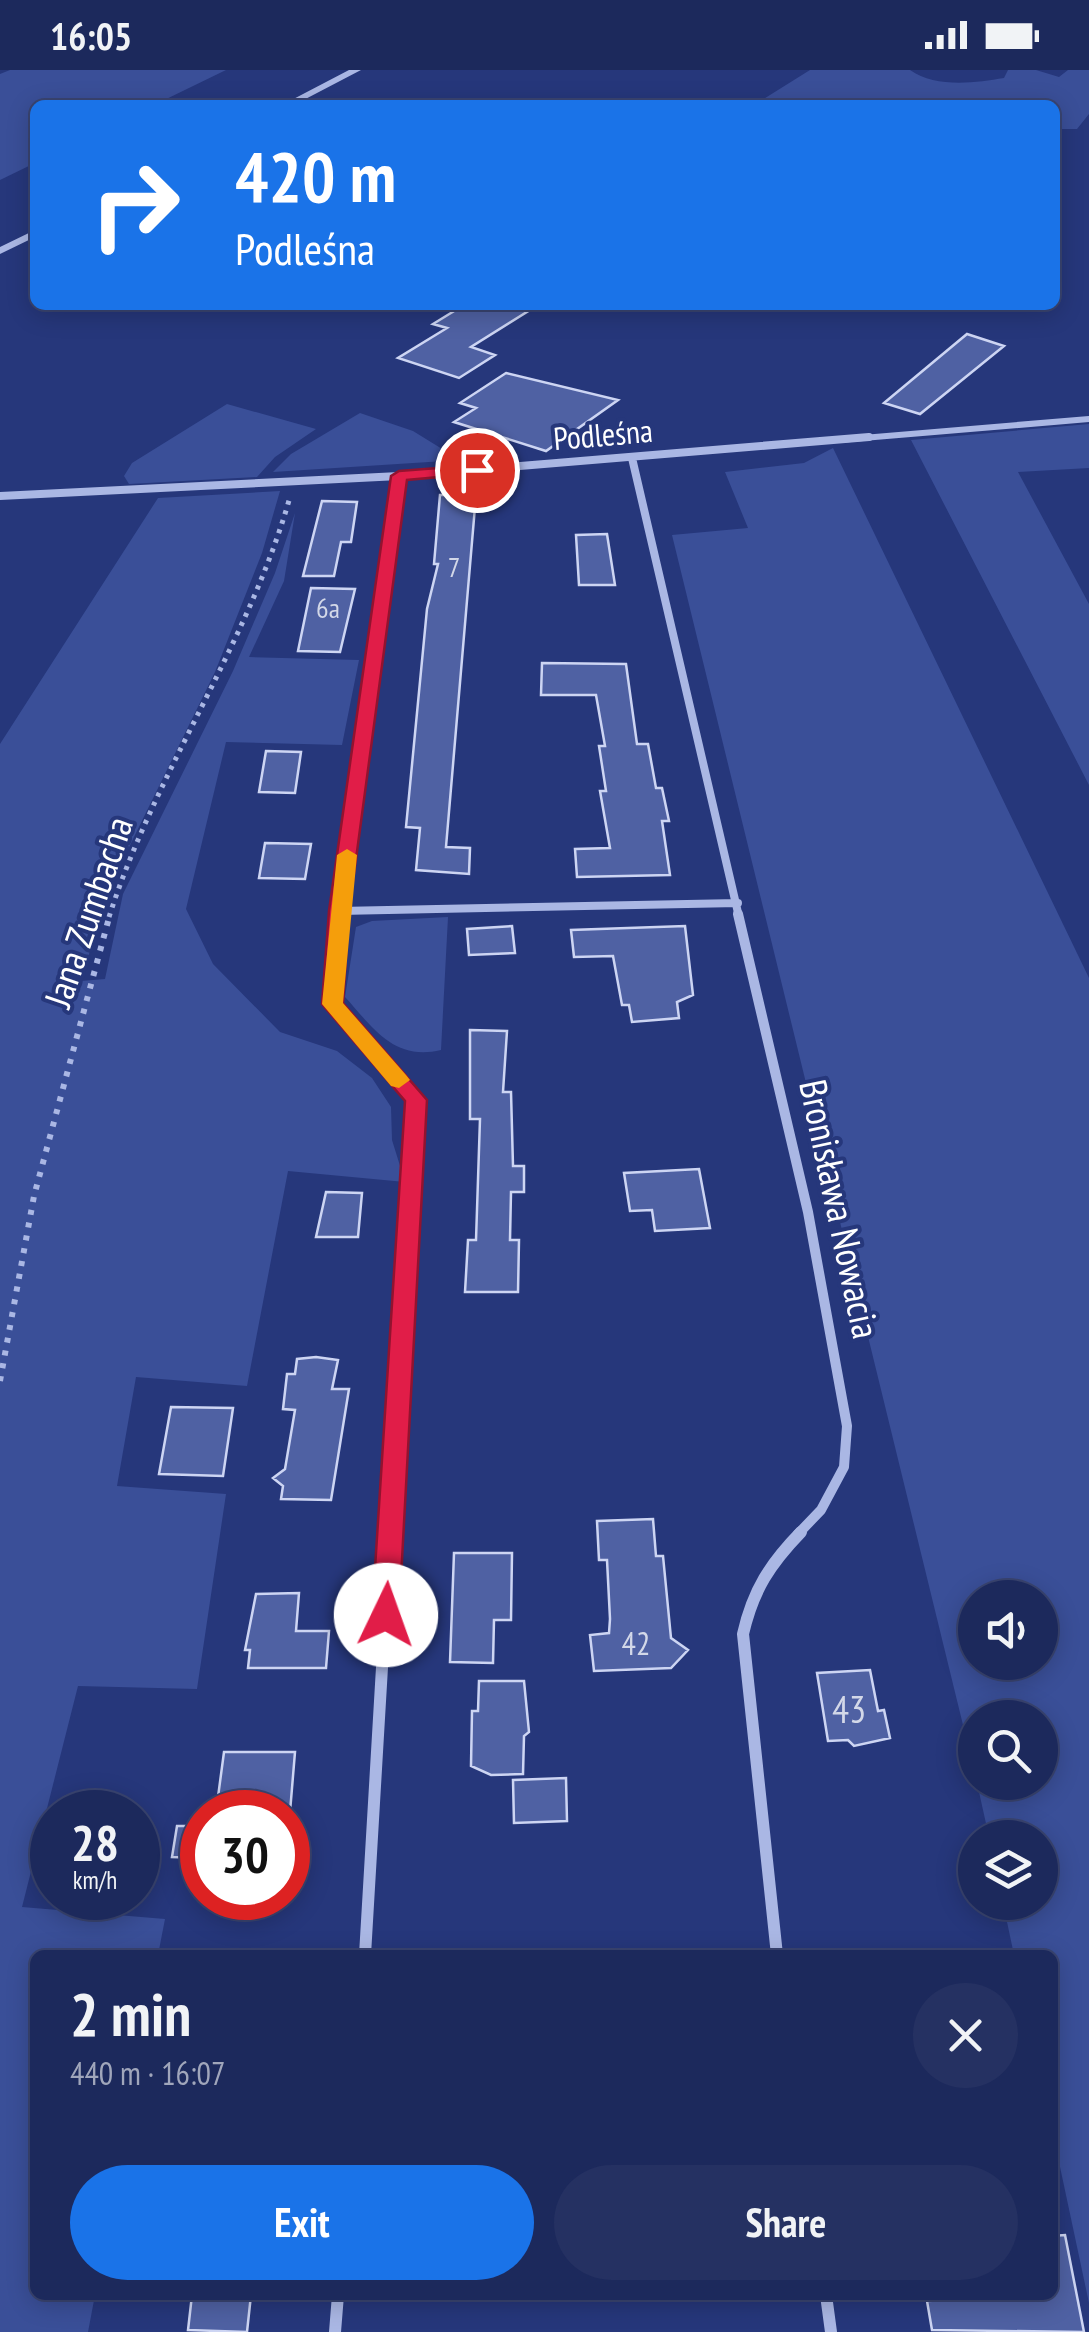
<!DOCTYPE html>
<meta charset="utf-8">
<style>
:root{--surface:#1c295c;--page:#253162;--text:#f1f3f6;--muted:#a0a6bb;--line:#3a4572;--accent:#1a73e8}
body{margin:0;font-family:"PT Sans Narrow",sans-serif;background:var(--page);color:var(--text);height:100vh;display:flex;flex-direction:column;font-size:38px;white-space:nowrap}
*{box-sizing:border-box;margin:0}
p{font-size:32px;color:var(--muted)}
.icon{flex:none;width:55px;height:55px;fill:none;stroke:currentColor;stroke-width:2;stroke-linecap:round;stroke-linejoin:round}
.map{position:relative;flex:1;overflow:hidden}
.drawer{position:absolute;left:30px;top:1880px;width:1028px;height:350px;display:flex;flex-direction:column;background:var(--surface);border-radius:15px;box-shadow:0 5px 25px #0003,0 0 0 2px var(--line)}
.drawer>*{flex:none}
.banner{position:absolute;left:30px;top:30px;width:1030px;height:210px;border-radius:15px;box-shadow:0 5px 25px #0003,0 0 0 2px var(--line);background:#1a73e8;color:#fff;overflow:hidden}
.tools{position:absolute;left:958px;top:1510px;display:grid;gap:20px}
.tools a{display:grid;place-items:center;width:100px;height:100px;border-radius:50%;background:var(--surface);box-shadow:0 5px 25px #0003,0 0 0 2px var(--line);font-size:50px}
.speed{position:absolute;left:30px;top:1720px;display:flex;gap:20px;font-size:50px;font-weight:700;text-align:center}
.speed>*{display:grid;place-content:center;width:130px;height:130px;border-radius:50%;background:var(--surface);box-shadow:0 5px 25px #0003,0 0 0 2px var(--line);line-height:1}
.speed small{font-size:25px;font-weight:400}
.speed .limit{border:15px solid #d22;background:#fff;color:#111}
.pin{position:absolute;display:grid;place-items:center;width:85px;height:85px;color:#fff;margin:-42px;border:5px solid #fff;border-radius:50%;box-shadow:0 2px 10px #0007}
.me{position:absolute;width:110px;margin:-55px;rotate:3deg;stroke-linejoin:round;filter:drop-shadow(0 0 8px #0008)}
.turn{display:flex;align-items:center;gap:35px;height:210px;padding:0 40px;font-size:45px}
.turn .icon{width:130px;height:130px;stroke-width:2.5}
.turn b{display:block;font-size:70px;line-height:85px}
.round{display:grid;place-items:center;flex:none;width:105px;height:105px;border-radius:52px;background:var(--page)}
.headline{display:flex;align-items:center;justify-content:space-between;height:170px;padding:0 40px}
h1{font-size:60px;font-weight:600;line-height:75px}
.action{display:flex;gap:20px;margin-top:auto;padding:20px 40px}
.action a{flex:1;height:115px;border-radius:60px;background:var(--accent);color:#fff;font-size:40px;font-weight:600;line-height:115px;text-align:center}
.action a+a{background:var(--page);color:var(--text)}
.status{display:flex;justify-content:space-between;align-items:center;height:70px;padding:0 50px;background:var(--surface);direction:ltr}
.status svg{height:28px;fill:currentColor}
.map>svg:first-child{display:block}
</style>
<div class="status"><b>16:05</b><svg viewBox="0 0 49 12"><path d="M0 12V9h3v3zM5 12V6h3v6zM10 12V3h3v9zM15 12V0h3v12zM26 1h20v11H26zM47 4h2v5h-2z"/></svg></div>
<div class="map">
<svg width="1089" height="2262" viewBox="0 0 1089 2262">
<rect width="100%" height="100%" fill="#26377b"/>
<path fill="#3a4f98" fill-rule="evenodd" d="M10,0H226L154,35H35V93L0,110V4Z
M810,0H910C935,18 975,13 1004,8L1008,0H1036L1059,7L1068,0H1089V44L1077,59H1055V35H754Z
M227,334L316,359L275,387L257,407L129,414L124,406L132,393Z
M360,343L413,361L460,390L273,402L291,384Z
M1089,354V398L1018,402L1089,534V715L911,370Z
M833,378L1089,908V2233L1053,2064L1052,1885H1014L1003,1833L1040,1832V1768L989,1767L977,1713L1040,1712V1648H975V1704L672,465L748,458L725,402L804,393ZM975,1528H1040V1592H975Z
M280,421L262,483L215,602L108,820L81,911L105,909L123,824L233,601L275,503L295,443L284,511L249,587L359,590L342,675L226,672L186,839L213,894L280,962L337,981L372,1008L391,1037L392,1070L405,1112L288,1101L247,1316L136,1307L117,1416L226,1424L197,1619L78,1616L22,1837L165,1849L158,1885H35V2225H95L88,2262H0V674L158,428Z
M448,847L441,980C394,991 374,959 345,927L356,857L372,851Z"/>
<path fill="#4f61a3" stroke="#cdd5f3" stroke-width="2.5" d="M464,235H538L471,277L495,285L459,308L398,288L447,258L433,254Z
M967,264L1004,276L920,344L884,333Z
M506,303L618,330L546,381L454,352L476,338L460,333Z
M440,425H476L446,777L470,778L469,804L416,800L420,758L406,757L427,539L438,494H434Z
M322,431L357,432L351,472H341L334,506H303Z
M607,464L615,515H579L576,465Z
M311,518L355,519L340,582L298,581Z
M542,593L626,594L637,674H648L656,718H662L669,751H662L670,805L577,807L575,779L610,778L600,721H606L599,676H605L596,625H541Z
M266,681L301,682L295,723L259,722Z
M265,773L311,774L305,809L259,808Z
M512,856L515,883L469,885L467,859Z
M685,856L693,925L677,932L679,948L632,952L629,935H622L613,886L574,887L571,860Z
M470,960L507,961L503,1022H511L513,1096H524V1122H511L510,1170H519L518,1222H465L468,1170H476L480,1049H470Z
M699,1099L710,1158L655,1161L652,1140L630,1141L624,1103Z
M326,1122L362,1123L358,1167H316Z
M316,1287L338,1290L332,1319H349L331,1430L281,1429L283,1416L273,1408L285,1399L295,1340L283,1339L287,1304H295L297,1289Z
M171,1337L233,1338L223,1406L159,1404Z
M653,1449L656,1486H663L671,1568L688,1580L671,1598L594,1601L590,1565L609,1563L610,1549L607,1490H599L597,1451Z
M454,1483H512L511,1550H494L493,1593L450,1592Z
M299,1523L296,1561H329L326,1598H248L250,1580H245L256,1524Z
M870,1600L878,1641L884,1640L890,1668L854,1676L848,1670L828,1671L817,1603Z
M479,1611H524L529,1662L524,1666L523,1704L491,1705L471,1696L472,1641H478Z
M224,1682H295L290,1742H216Z
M566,1708L567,1751L514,1753L513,1710Z
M177,1756H202V1788L172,1787Z
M1065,2165L1084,2262L932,2260L927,2231L1052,2225V2166Z
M192,2225H251L247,2262L188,2260Z"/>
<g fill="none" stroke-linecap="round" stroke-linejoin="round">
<path stroke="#aab7e4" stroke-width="5" stroke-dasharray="4 6" stroke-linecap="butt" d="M109,847C156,700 248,575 290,427"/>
<path stroke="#aab7e4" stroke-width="6" stroke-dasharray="5 8" stroke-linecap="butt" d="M0,1311L34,1126L110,844"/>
<path stroke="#aab7e4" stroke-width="6" d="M839,370L1089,349"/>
<path stroke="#aab7e4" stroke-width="8" d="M632,388L739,847
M0,426L399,406L869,367
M339,841L738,833
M339,847L399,406"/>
<path stroke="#aab7e4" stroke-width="10" d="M339,844L333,934L416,1030L390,1464
M738,844L808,1142L847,1356L844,1397L821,1440L798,1464"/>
<path stroke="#aab7e4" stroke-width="12" d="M365,1885L390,1462
M777,1885L743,1564C753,1520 770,1494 801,1462
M826,2225L831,2262
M335,2262L338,2225"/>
<path fill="#aab7e4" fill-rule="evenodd" d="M349,0H361L294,35H282Z
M35,160V167L0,184V177Z"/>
</g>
<path fill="#e11d48" stroke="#92132f" stroke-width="2.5" d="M477,395L483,397V403L407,410L349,841L343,933L427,1030L399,1545L395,1553H376L372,1545L405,1031L322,934L329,841L391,406L399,401Z"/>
<path fill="#f59e0b" d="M347,779L357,785L343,933L406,1005L410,1010L399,1018L391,1016L322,934L337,785Z"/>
<g text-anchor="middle" stroke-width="8" stroke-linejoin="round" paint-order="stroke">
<g font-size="28" fill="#d3d8e8">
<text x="454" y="507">7</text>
<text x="328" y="548">6a</text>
</g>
<g font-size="32" fill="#fff" stroke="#26377b">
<text transform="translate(603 365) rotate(-5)" y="11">Podleśna</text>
</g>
<g font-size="32" fill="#d3d8e8">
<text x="636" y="1585">42</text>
</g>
<g font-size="38" fill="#fff" stroke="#26377b">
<text transform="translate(89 842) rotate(-71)" y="13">Jana Zumbacha</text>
<text transform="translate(839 1139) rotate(78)" y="13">Bronisława Nowacia</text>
</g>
<g font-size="38" fill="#d3d8e8">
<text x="849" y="1653">43</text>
</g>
</g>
</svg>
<div class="tools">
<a><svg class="icon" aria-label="sound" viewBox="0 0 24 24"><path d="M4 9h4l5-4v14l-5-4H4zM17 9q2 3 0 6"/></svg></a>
<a><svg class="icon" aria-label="search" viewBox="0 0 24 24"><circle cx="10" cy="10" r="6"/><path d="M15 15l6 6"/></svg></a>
<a><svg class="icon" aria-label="layers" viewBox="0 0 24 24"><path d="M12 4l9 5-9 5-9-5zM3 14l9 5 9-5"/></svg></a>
</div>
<div class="speed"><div>28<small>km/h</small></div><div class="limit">30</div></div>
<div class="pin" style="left:477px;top:400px;background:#d93025"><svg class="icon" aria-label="arrive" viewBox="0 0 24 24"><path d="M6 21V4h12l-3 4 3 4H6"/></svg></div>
<svg class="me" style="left:386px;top:1545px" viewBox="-20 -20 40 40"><circle r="19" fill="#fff"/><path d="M0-13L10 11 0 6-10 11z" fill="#e11d48"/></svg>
<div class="banner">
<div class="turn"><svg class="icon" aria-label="right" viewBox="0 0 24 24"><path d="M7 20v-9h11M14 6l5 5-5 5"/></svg><div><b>420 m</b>Podleśna</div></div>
</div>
<section class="drawer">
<div class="headline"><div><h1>2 min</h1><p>440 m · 16:07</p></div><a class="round"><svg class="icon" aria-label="close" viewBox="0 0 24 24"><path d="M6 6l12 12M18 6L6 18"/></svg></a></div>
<div class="action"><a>Exit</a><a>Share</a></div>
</section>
</div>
